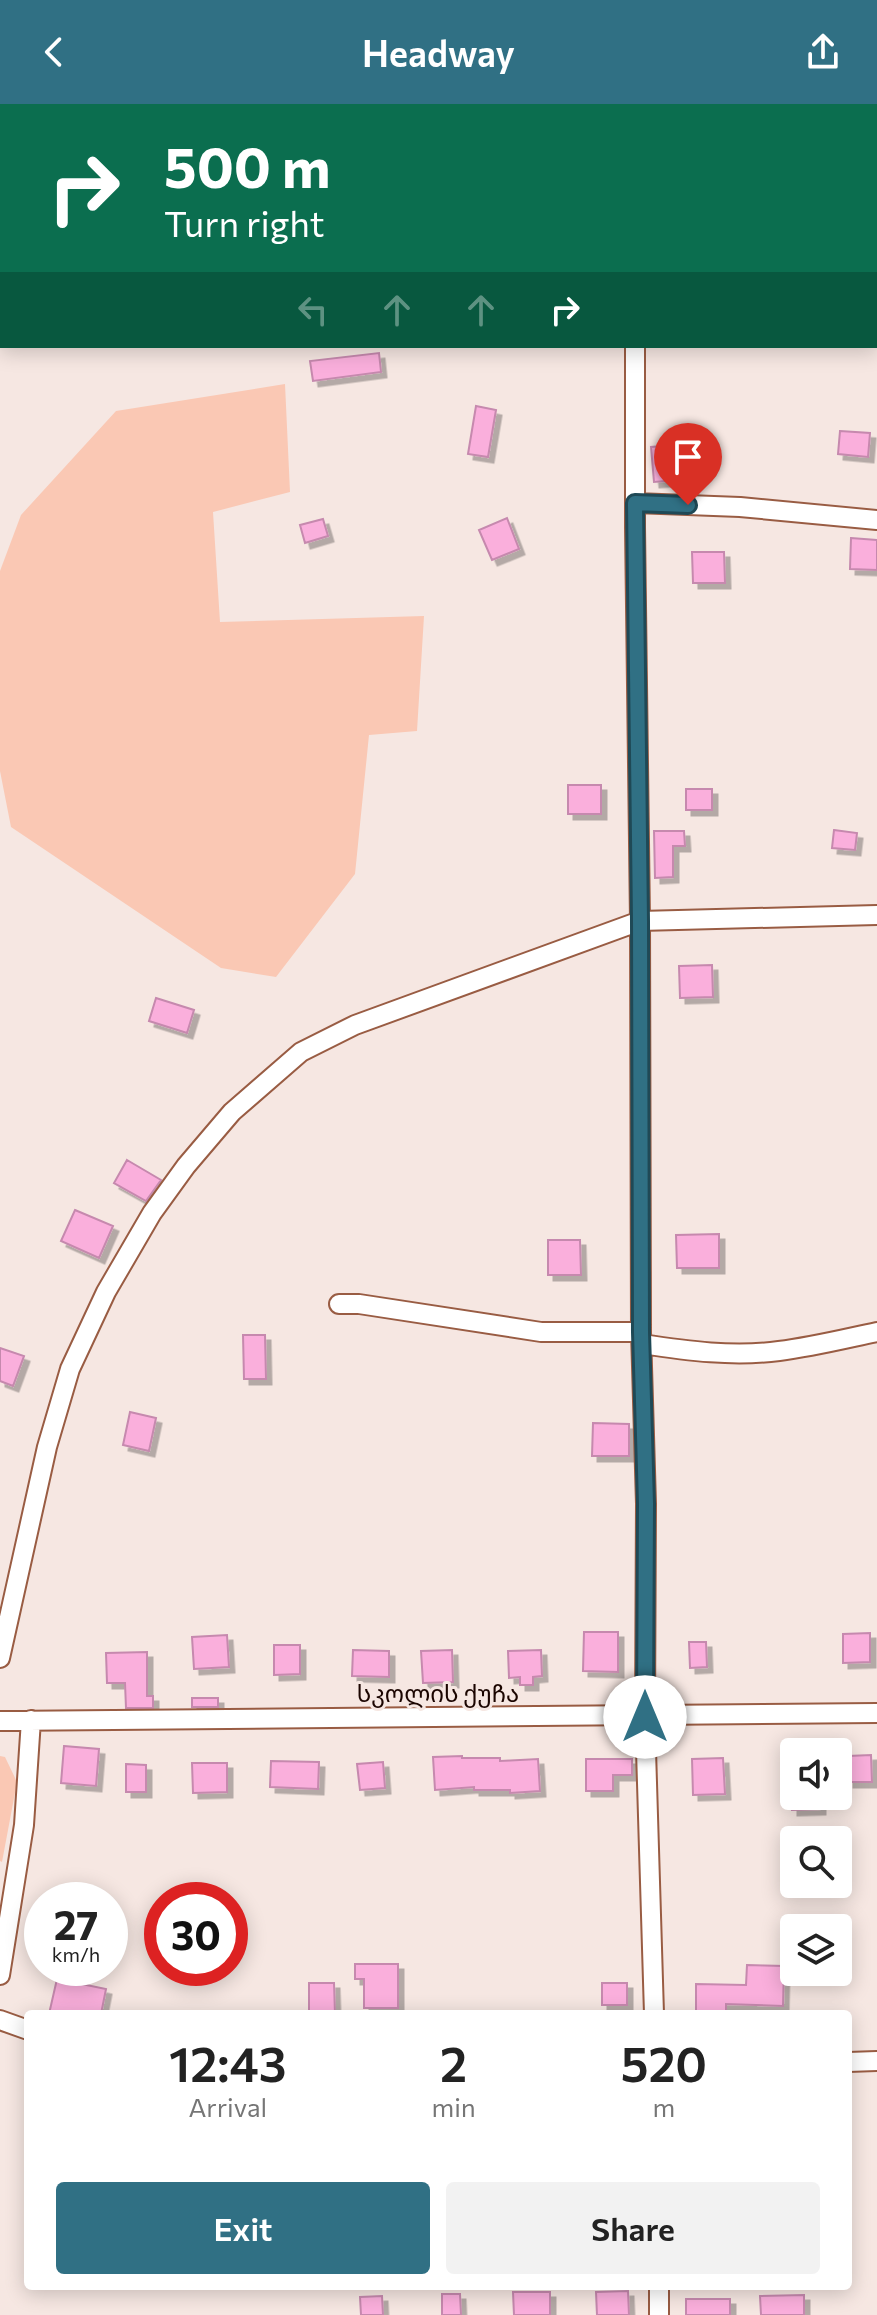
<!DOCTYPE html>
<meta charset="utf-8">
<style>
:root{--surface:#fff;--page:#f2f2f2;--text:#222;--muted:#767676;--accent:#307084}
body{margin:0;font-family:Commissioner,"Noto Sans Georgian",sans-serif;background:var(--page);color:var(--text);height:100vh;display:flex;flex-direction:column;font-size:30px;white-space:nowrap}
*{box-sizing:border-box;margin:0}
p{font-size:26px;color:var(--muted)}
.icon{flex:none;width:44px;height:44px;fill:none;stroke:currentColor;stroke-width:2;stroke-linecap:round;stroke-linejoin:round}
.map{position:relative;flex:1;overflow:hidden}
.panel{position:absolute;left:24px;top:1906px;width:828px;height:280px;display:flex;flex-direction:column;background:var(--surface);border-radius:8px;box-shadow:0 4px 20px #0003}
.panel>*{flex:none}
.guide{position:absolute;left:0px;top:0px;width:878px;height:244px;box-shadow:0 4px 20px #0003;background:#0b6e4f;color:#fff;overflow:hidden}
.buttons{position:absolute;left:780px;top:1634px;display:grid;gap:16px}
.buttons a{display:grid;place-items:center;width:72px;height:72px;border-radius:8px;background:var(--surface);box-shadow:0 4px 20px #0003;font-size:40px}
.speed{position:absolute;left:24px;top:1778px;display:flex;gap:16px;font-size:40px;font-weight:700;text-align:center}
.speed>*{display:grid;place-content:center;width:104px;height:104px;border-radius:50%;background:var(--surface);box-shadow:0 4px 20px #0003;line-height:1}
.speed small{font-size:20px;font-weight:400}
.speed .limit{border:12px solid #d22;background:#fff;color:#111}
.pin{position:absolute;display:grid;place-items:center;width:68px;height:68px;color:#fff;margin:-82px -34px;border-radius:50% 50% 50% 0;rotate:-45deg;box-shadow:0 0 8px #0007}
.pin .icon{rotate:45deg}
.me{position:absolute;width:88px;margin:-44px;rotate:0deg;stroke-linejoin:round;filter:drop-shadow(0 0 6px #0008)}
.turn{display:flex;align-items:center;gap:28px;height:168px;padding:0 32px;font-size:36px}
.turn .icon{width:104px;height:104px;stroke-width:2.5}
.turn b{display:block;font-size:56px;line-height:68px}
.lanes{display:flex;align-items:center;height:76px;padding:0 32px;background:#0003;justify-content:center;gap:40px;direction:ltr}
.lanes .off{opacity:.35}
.eta{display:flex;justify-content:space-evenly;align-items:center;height:136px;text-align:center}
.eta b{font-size:48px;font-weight:600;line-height:56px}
.primary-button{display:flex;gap:16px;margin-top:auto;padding:16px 32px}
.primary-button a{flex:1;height:92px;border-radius:8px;background:var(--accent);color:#fff;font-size:32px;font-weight:600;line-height:92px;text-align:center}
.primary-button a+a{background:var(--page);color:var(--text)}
header{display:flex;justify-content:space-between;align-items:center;height:104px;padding:0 32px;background:var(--accent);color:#fff;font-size:36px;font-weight:600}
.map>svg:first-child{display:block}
</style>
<header><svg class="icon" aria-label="back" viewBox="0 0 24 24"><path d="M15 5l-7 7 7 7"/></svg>Headway<svg class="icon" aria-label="share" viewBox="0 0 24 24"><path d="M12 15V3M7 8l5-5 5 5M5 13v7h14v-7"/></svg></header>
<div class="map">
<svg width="877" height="2211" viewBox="0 0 877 2211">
<defs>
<filter id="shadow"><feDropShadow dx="5.5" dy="5.5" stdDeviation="0" flood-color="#0004"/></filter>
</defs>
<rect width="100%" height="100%" fill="#f6e7e2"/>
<path fill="#fac8b4" d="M285,280L290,388L213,408L220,518L424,512L417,627L369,631L355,770L276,873L221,864L11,723L0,667V467L21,411L116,307Z
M0,1652L5,1653L17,1678L2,1758L0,1757Z"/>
<path fill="#faafdc" stroke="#c689ae" stroke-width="2" filter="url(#shadow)" d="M379,249L381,268L313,277L310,257Z
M476,302L496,306L488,353L468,350Z
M840,327L870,329L868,353L838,350Z
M674,341L678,376L654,378L651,343Z
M507,414L519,445L492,456L479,426Z
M323,415L328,432L305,439L300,421Z
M851,434L877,436V466L850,465Z
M692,448H724L725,479H693Z
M568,681H601V710H568Z
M686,685H712V706H686Z
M834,726L857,729L855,746L832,744Z
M654,727H684L685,742H673V773L655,774Z
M712,861L713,893L680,894L679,862Z
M156,894L194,906L187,929L149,917Z
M127,1056L161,1076L146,1097L114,1079Z
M75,1106L113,1122L99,1154L61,1137Z
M719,1130V1164H677L676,1131Z
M548,1136H580L581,1171H548Z
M243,1231H265L266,1275H244Z
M0,1244L24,1252L13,1282L0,1277Z
M130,1308L156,1314L149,1347L123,1341Z
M593,1319L629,1320V1352H592Z
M584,1528H618V1568L583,1567Z
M870,1529V1558L843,1559V1530Z
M227,1531L229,1563L194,1565L192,1533Z
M689,1538H706L707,1563L690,1564Z
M274,1541H300V1570L274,1571Z
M353,1546L389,1547V1573L352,1572Z
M452,1546L453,1578L423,1579L421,1547Z
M541,1546L542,1572L533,1573V1581H520V1573L509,1574L508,1547Z
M147,1548V1592H153V1604H126L125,1579H107L106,1549Z
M192,1594H218V1603H192Z
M64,1642L99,1645L96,1682L61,1679Z
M871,1651L872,1678H848V1652Z
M462,1652V1654H500V1657L538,1655L540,1687L510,1689V1686H474V1683L435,1686L433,1653Z
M723,1654L725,1690L693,1691L692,1655Z
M586,1655H632V1671H613V1687H586Z
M271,1657L319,1658L318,1685L270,1683Z
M383,1658L385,1684L360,1686L357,1660Z
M192,1659H227V1688L193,1689Z
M126,1660L146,1661V1688H126Z
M792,1692H820V1705L792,1706Z
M355,1860H398V1904H364V1875H355Z
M747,1861L784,1862L783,1902L726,1900V1910H696V1880L746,1881Z
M57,1875L106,1885L101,1910H49Z
M309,1879H334L335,1910H309Z
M602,1879H627V1901H602Z
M628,2187L629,2211H597L596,2188Z
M513,2188H550V2211H514Z
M442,2190H460L461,2211H442Z
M804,2191V2211H761L760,2192Z
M382,2192L383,2211H361L360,2193Z
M686,2195H730V2211H686Z"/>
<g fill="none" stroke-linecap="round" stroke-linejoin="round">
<defs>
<path id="minor" d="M239,2L240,0
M876,20H877
M0,79L2,78
M635,242V423L640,817L641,1228L646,1400L645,1613L654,1910
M635,399L740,403L877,416
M339,1200H359L541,1228H641
M642,1240C688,1247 733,1253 779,1247C812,1243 844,1235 877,1228
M0,1554L47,1343L70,1265L106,1188L152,1109L186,1062L232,1008L301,948L355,921L640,817L877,811
M0,1617L877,1609
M0,1871L24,1721L31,1616
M0,1916L28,1926
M848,1958L877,1957
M659,2182V2211"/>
</defs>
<use href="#minor" stroke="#995c43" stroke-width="22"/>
<use href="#minor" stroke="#fff" stroke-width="18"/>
</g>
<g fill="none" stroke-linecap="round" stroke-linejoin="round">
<defs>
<path id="route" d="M645,1613L646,1400L641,1228L640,817L635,399L688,401"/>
</defs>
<use href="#route" stroke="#1f4956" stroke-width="20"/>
<use href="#route" stroke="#307084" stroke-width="14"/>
</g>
<g text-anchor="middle" stroke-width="6" stroke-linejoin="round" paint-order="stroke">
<g font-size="24" fill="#1b0500" stroke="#f6e7e2">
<text x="438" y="1598">სკოლის ქუჩა</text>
</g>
</g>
</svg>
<div class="buttons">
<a><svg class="icon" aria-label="sound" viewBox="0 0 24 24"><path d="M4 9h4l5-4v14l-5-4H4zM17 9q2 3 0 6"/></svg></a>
<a><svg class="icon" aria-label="search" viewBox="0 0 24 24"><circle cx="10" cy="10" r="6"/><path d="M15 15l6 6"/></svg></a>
<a><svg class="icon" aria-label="layers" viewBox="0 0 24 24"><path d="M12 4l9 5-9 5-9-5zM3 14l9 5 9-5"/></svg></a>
</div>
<div class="speed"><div>27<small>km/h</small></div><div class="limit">30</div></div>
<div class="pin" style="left:688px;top:401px;background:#d93025"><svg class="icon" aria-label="arrive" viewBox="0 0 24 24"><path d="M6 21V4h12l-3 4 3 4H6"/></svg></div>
<svg class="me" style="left:645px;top:1613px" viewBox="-20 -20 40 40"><circle r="19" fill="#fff"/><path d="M0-13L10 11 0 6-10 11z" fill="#307084"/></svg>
<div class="guide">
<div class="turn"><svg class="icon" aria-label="right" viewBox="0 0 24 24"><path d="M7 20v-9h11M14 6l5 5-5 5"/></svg><div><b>500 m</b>Turn right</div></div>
<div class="lanes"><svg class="icon off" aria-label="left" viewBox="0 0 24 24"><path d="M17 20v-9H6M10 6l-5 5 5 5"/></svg><svg class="icon off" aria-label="ahead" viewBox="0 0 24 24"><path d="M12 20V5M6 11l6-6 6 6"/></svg><svg class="icon off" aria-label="ahead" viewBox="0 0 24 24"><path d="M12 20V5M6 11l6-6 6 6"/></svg><svg class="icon" aria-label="right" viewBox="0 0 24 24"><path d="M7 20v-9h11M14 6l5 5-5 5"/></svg></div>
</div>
<section class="panel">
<div class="eta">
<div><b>12:43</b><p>Arrival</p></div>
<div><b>2</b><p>min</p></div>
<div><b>520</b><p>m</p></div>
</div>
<div class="primary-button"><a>Exit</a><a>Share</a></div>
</section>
</div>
